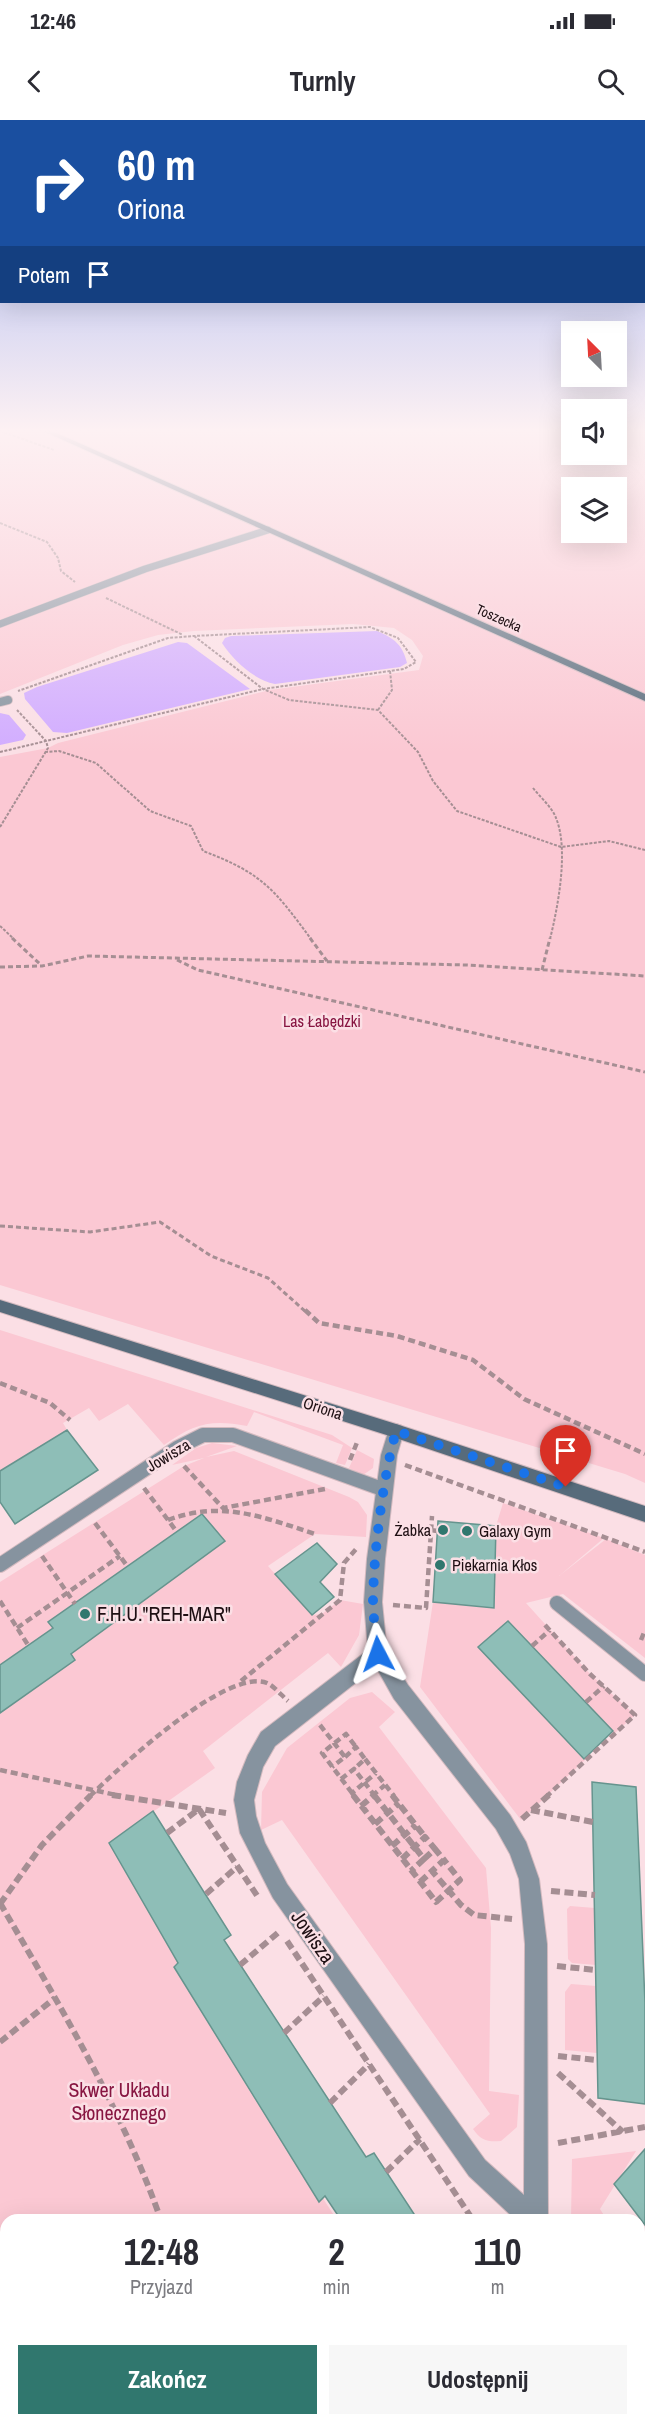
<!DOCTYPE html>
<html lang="pl">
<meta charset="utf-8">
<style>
:root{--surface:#fff;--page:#f7f7f7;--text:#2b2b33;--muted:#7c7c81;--accent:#30776e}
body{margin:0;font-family:"Archivo Narrow",sans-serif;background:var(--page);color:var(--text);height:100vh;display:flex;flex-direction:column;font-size:22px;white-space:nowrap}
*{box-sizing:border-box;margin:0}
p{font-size:20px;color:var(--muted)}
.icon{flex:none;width:33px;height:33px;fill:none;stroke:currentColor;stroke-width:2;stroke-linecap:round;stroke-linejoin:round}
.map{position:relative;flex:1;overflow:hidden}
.drawer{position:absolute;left:0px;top:2094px;width:645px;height:212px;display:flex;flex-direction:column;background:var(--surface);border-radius:18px 18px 0 0;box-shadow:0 6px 24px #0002}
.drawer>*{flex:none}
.top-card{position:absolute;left:0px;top:0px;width:645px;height:183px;box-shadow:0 6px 24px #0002;background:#1a4fa0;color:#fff;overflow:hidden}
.needle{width:39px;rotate:336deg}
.buttons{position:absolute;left:561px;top:201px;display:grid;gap:12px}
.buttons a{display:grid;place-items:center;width:66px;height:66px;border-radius:0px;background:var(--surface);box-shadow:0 6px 24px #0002;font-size:30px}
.pin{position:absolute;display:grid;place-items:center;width:51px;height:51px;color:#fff;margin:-62px -26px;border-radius:50% 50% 50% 0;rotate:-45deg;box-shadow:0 0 6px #0007}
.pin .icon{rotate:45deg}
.me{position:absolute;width:66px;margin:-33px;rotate:356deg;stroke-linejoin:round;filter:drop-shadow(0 0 4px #0008)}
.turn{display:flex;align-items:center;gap:21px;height:126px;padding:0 18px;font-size:27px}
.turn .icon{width:78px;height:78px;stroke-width:2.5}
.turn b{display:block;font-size:42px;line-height:51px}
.then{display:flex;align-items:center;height:57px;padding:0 18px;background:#0003;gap:12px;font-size:22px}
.eta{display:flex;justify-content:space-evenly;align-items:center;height:102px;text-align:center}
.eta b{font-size:36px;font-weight:700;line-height:42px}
.action{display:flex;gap:12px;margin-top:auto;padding:12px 18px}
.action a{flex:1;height:69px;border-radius:0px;background:var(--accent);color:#fff;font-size:24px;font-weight:700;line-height:69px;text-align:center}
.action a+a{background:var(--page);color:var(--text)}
.status{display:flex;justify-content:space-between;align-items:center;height:42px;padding:0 30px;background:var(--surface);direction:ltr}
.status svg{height:16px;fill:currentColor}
header{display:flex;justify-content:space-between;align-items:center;height:78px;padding:0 18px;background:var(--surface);font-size:27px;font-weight:700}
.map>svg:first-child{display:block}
</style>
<div class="status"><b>12:46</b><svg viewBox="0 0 49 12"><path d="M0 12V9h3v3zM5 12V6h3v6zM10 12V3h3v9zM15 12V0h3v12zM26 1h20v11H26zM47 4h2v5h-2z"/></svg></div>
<header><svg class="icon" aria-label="back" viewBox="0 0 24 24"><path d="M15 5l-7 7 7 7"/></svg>Turnly<svg class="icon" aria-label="search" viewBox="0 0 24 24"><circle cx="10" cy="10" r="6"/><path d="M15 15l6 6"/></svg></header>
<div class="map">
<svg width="645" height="2305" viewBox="0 0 645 2305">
<rect width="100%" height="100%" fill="#fbdfe5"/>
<path fill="#fbc8d3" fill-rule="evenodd" d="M0,311H571L572,334H616L617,311H645V1363L625,1354L0,1165V637L48,628L58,623L270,570L419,550L423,536L412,520L394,508L353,504L194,511L158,515L123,525L0,574ZM572,368H616V412H572Z
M0,1210L332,1315L352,1328L345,1345L336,1343L343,1325L254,1292L247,1306C210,1299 194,1304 164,1325L128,1284L99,1301L89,1288L63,1303L67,1310L0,1351Z
M212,1323L237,1326L206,1337L234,1331L349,1377L358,1382L367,1395L366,1417L315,1414L268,1446L312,1495L322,1494L340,1480L363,1484L359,1515L341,1547L328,1533L203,1631L215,1648L109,1723L178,1843L174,1848L337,2100H6V2300H354L349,2305H0V1593L55,1554L71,1534L224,1421L202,1394L49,1502L53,1508L0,1545V1462L184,1346L204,1338L172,1345L196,1328Z
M357,1330L374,1339L373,1348L363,1355L349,1348Z
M503,1383L604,1418L559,1456L606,1419L645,1435V1538L563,1474L526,1483L590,1554L635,1595L615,1613L508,1502L480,1528L585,1640L521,1700L420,1567L433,1482L494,1488L496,1406Z
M372,1572L395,1592L379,1607L486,1748L491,1808L489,1971L519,1975L517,2007L501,2021C488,2022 481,2021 473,2009L490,1994L282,1700L261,1710L262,1672L287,1628L350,1578Z
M570,1786L595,1788L596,1845L572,1843L568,1839L567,1789Z
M571,1864L596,1866L597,1933L565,1930V1872Z
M636,2031L600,2089L607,2100H571L572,2039Z
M639,2148L645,2157V2305H640L636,2300H639Z
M355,2300H510V2305H350Z"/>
<path fill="#d1acff" d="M377,511C394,518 403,525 407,543L400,547L275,564C254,560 233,540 222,523L225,518L231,516Z
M178,522L187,523L250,569L67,613L53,612L25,579L24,573L37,567Z
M0,593L9,595L26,615L23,620L0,625Z"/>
<path fill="#8ebeb7" stroke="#66948e" stroke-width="1.5" d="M67,1310L98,1350L15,1404L0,1382V1351Z
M202,1394L225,1421L71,1534L75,1540L0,1593V1545L53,1508L48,1502Z
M438,1401L496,1406L494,1488L433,1482Z
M317,1423L337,1444L320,1462L334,1477L312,1495L275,1454Z
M508,1501L613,1611L584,1639L478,1527Z
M592,1662L636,1667L645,1883V1984L598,1978Z
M153,1691L231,1815L224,1820L245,1852L366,2037L374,2033L418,2100H341L325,2076L319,2082L174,1847L178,1843L109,1723Z
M645,2029V2105L614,2064Z"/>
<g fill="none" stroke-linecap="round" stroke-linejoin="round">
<defs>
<path id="lane-far2" d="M0,504L145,449L268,410"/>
<path id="lane-far1" d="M0,582L8,580"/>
<path id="lane" d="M0,1445L177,1328L203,1315H233L385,1370
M557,1483L645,1554"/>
<path id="street" d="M396,1304L402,1306L404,1311L397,1335L385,1439L382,1482L387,1532L408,1565L510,1695L526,1722L539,1759L547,1824L548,2100H516L469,2056L273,1778L240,1713L234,1680L237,1662L248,1635L261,1612L368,1530L364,1482L367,1439L381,1335L390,1306ZM376,1547L394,1579L496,1709L510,1734L519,1759L525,1824L524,2075L485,2040L287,1764L265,1723L256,1696L254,1680L263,1647L275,1626Z
M519,2300H545V2305H519Z"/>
<path id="secondary" d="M43,311H52L645,574V581Z
M0,1180L396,1304L645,1386V1402L396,1318L0,1192Z"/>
</defs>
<use href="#lane-far2" stroke="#d3babf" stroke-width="8"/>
<use href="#lane-far1" stroke="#d3babf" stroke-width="10"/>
<use href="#lane" stroke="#d3babf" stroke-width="16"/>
<use href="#street" stroke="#d3babf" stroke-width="2"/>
<use href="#secondary" stroke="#d3babf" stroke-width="2"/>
<path stroke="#a58e93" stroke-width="2" stroke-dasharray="3 1.5" stroke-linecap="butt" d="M0,311L54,330
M0,403L47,422L58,438L61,451L75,462
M106,478L183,515
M194,516L263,569L289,580L378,590L418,632L433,661L457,691L561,727L609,721L645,730
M378,590L392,570L390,551
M0,632L263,569L404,549L416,542L398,518L370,507L194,516L168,518L18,571
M45,632L59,631L96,643L150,691L191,706L203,731C262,753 274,769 311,819
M533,668C540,677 552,687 556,698C569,729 558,787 550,819
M0,707L48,628L46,621L17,590
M0,806L14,819"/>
<path stroke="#a58e93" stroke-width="3" stroke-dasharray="5 3" stroke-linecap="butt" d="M12,818L41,845
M310,818L327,841
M177,840L198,850L645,952
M0,847L42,846L88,836L467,845L645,856
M542,850L550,818
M0,1106L90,1112L160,1102L211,1136L268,1158L306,1192"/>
<path stroke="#a58e93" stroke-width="4.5" stroke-dasharray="7 4" stroke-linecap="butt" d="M305,1190L319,1203L397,1216L473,1240L524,1279L645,1334
M0,1263L50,1283L70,1300
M350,1340L358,1320
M405,1345L645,1432
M184,1346L223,1388L325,1369
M144,1368L177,1412
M168,1400C222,1380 263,1397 315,1414
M95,1403L128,1447
M431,1410L437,1411
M42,1436L75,1484
M0,1481L28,1525
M393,1485L426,1488L432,1396
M545,1505L590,1554L635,1595L547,1676
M17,1508L120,1436
M641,1520L645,1510
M532,1526L550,1510
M241,1561L340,1480L344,1443L357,1428
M586,1582L604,1566
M320,1605L345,1637L332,1647
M345,1637L356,1627L365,1639L354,1649
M365,1639L394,1676
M0,1650L121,1676
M341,1659L354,1649L375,1676
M352,1673L322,1633L346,1614L356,1627
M90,1676C119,1648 227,1547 267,1563C274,1566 282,1576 288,1581
M354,1676L352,1673L376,1653
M372,1676L385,1665"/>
<path stroke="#a58e93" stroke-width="6" stroke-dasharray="9 4.5" stroke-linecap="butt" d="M112,1675L226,1693
M353,1675L436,1782L460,1760L444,1740
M374,1675L424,1739L411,1751
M392,1675L425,1717
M361,1686L374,1675
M531,1690L593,1702
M522,1699L549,1675
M375,1704L399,1683
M167,1713L199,1689L258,1777
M392,1726L416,1705
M402,1739L425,1717L435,1729
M424,1739L435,1729L444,1740L432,1751
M420,1762L432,1751L461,1785L474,1795L512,1799
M551,1771L595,1775
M206,1774L237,1747
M0,1783C60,1886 121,1987 161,2100
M0,1784L42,1725L91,1675
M287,1821L473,2100
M240,1845L280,1811
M557,1846L595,1850
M284,1913L324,1876
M0,1922L55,1878
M558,1936L597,1940
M558,1953L623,2012
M330,1983L369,1944
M558,2023L645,2007
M386,2052L420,2019
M211,2300L212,2305
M92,2305L93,2300"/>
<use href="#lane-far2" stroke="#86939f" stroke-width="7"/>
<use href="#lane-far1" stroke="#86939f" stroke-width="8"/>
<use href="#lane" stroke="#86939f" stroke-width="14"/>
<use href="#street" fill="#86939f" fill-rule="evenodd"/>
<use href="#secondary" fill="#576b7b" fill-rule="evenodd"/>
</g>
<linearGradient id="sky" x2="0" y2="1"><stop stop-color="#9fb1f1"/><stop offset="0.49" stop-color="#fdf1f3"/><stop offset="1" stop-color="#fdf1f3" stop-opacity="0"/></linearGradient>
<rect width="645" height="634" fill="url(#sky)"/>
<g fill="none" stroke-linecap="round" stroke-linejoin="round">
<path stroke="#1a73e8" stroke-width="10" stroke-dasharray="0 18" d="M378,1534C376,1516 373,1497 373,1479C374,1430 383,1358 396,1311L566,1367"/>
</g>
<g fill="#30776e" stroke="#fbdfe5" stroke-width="2">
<circle cx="443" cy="1410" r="6"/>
<circle cx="467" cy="1411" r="6"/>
<circle cx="440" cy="1445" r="6"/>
<circle cx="85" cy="1494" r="6"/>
</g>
<g text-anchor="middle" stroke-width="5" stroke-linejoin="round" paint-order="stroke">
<g font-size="14" fill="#1e0f13" stroke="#fbdfe5">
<text transform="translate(499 498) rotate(24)" y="5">Toszecka</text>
</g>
<g font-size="16" fill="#871541" stroke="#fbdfe5">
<text x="322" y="907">Las Łabędzki</text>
</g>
<g font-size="16" fill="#1e0f13" stroke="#fbdfe5">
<text transform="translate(323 1288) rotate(18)" y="6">Oriona</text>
<text transform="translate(168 1335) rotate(-31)" y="6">Jowisza</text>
</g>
<g font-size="16" fill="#1e0f13" stroke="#fbdfe5" text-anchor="start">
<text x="431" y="1416" text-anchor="end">Żabka</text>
<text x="479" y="1417">Galaxy Gym</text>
<text x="452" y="1451">Piekarnia Kłos</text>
</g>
<g font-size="20" fill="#1e0f13" stroke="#fbdfe5" text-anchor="start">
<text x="97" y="1501">F.H.U."REH-MAR"</text>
</g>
<g font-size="20" fill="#1e0f13" stroke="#fbdfe5">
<text transform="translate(313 1817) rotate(55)" y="7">Jowisza</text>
</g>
<g font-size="20" fill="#871541" stroke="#fbdfe5">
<text x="119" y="1977">Skwer Układu<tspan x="119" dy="23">Słonecznego</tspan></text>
</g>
</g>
</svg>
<div class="buttons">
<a><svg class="needle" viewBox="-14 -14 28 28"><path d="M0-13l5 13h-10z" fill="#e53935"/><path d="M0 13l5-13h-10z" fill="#7c7c81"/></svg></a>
<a><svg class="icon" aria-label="sound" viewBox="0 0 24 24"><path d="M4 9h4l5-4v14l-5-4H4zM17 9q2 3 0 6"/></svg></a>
<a><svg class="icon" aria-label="layers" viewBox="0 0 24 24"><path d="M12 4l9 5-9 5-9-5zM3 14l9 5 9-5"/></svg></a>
</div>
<div class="pin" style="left:566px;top:1367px;background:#d93025"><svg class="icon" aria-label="arrive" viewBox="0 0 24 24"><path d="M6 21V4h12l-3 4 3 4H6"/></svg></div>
<svg class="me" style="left:378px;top:1534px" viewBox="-20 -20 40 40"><path d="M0-17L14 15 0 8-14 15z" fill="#1a73e8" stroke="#fff" stroke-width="4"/></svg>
<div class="top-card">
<div class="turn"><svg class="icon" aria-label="right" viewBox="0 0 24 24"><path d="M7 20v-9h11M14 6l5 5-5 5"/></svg><div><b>60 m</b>Oriona</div></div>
<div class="then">Potem<svg class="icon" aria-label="arrive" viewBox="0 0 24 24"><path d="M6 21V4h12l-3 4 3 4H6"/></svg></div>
</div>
<section class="drawer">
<div class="eta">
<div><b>12:48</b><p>Przyjazd</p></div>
<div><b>2</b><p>min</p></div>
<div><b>110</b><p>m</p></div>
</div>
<div class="action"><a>Zakończ</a><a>Udostępnij</a></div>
</section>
</div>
